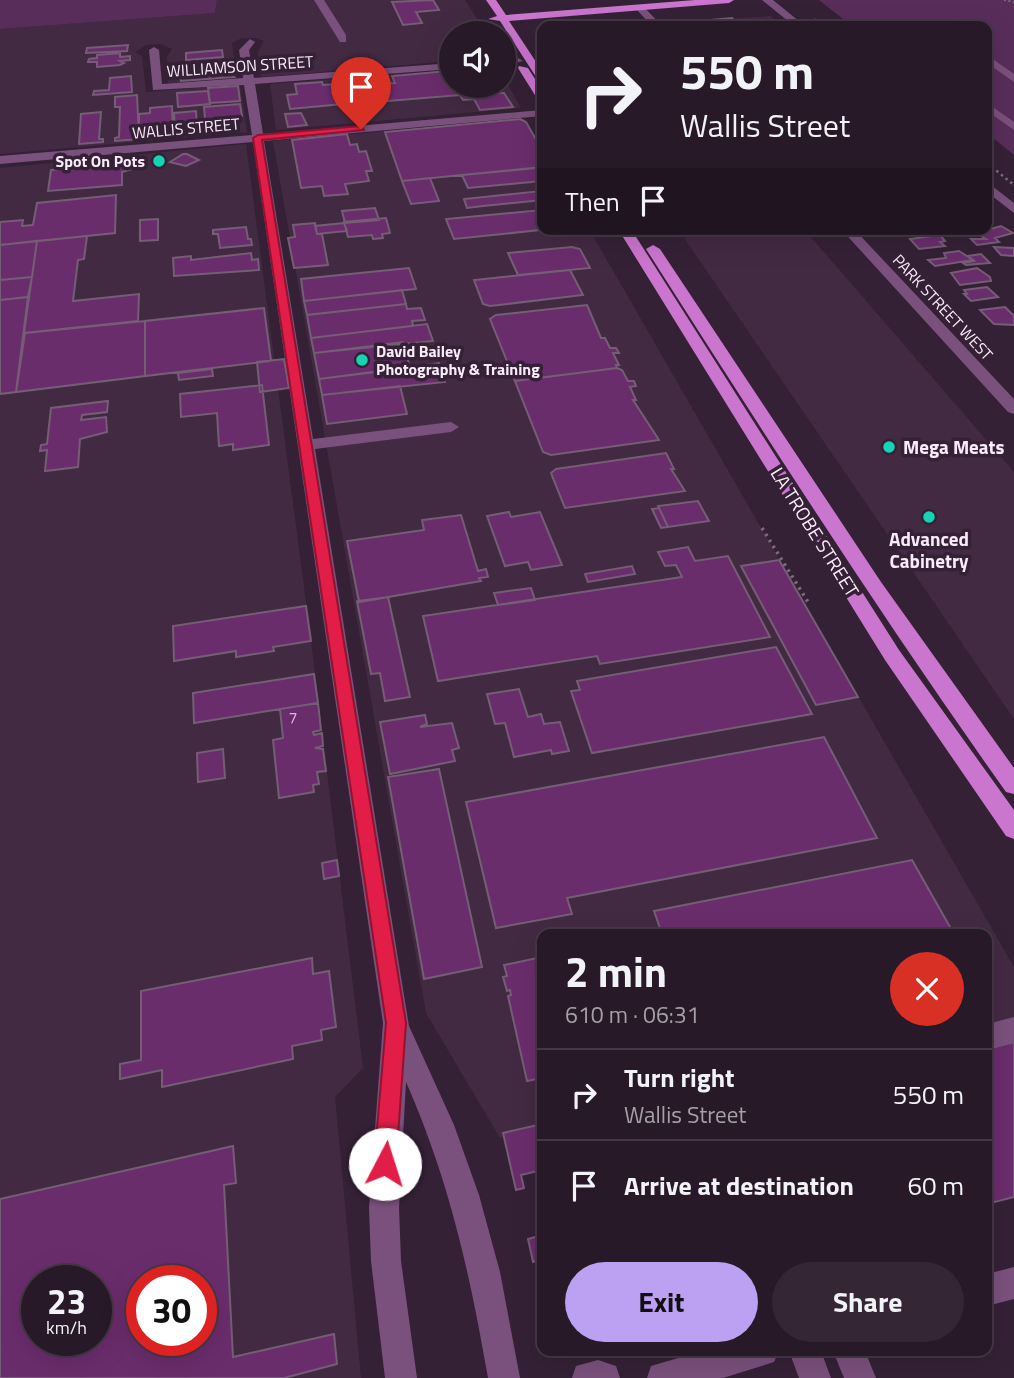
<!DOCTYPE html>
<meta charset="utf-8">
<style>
:root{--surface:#281928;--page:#342634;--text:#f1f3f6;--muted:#a5a0a8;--line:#443845;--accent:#bca0f2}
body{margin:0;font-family:"Titillium Web",sans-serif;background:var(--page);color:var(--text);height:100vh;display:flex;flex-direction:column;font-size:26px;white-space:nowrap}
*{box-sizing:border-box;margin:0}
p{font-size:23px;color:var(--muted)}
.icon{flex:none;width:38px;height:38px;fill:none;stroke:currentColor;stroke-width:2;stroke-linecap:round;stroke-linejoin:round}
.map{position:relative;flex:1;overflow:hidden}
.panel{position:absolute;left:537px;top:929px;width:455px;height:427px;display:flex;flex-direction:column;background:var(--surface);border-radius:14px;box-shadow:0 7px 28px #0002,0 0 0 2px var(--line)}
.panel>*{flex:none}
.guide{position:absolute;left:537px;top:21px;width:455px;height:214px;border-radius:14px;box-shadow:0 7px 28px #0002,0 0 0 2px var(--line);background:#281928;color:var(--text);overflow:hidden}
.tools{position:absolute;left:439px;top:21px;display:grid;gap:14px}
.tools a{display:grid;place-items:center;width:77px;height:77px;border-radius:50%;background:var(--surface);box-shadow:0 7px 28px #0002,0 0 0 2px var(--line);font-size:35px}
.speed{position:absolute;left:21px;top:1265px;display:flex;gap:14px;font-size:35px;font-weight:700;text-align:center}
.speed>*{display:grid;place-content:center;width:91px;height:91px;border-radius:50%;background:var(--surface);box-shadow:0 7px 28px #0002,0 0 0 2px var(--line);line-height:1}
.speed small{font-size:18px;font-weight:400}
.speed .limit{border:10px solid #d22;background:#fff;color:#111}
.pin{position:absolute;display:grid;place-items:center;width:60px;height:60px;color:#fff;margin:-72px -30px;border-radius:50% 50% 50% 0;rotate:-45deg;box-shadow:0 0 7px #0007}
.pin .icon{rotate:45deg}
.me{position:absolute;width:77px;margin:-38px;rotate:5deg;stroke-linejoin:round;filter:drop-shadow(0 0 5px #0008)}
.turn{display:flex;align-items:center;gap:24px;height:147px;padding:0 28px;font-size:32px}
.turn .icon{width:91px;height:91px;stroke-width:2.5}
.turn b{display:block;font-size:49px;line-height:60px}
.then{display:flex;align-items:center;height:66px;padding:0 28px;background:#0003;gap:14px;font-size:26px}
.round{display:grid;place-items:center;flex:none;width:74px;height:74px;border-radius:37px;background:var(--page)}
.head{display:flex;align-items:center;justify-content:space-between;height:119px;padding:0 28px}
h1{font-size:42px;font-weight:700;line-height:52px}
.primary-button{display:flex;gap:14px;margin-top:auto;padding:14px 28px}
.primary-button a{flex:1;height:80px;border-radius:42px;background:var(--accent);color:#111;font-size:28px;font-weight:700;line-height:80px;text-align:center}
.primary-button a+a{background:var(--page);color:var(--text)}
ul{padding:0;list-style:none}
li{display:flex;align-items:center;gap:21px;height:91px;padding:0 28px;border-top:2px solid var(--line)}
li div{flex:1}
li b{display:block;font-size:26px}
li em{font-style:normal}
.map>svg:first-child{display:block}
</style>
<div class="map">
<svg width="1014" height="1378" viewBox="0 0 1014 1378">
<rect width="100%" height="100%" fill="#352136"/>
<path fill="#432a43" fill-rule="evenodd" d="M217,0H465L486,33H452L451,61L261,77L258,52L264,41L256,38H242L232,43L237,78L168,83L167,56L172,49L161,44L146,45L135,52L142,56L146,92L240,85L247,132L0,154V29L215,13Z
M770,16L783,26H689L686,22Z
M451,70L452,86H504V78L521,108L276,130L270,84Z
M524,119L542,150V229H589L1014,967V1018L987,1025V934H542V1129L500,1138L426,1013L273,141Z
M246,144L311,641L363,1068L335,1097L361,1378H0V168ZM37,1281H96V1340H37ZM142,1281H201V1340H142Z
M678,229H804L1014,472V719Z"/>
<path fill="#582d5a" d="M0,0H217L215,13L0,29Z
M819,0H1014V155L987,133V26H852Z"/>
<path fill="#6a2d6c" stroke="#745d75" stroke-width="2" fill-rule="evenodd" d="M433,0L439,10L416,12L422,23L403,25L392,2Z
M732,18L739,25L691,26L687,22Z
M128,45L127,51L86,53L87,48Z
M222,50L223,57L186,60V53Z
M120,53V57L130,56V60L120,61L124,63L120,65L97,67V62H88L89,59L97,58V55Z
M235,60L236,70L228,71L234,77L181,81L180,75L168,76L167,66Z
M448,71L452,75V86H493L496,89L493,90L498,93H504L513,107L480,110L474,99L463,100L460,95L376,102L369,85L395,83L392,76Z
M131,76L132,92L93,95L94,91L109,90L110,78Z
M322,82L323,85L336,84L343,104L290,109L287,95L297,94L295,84Z
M238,86L240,101L210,103L208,88Z
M208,91L210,104L178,107L177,93Z
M137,95L139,139L115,141V138L119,137L120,107H115V97Z
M240,104L242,116L205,119L204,107Z
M172,106L173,134L150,136V125L139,126V114L150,113V108Z
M196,111L197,128L175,130L174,113Z
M101,112L99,139H103V142L79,144L81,114Z
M301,113L307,125L288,127L285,114Z
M520,119L526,122L542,150V167L402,181L385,132Z
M347,134L350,145L357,144L359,152L366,151L372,171H366L369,181L345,184L348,194L324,196L322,186L301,188L292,140Z
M183,154H187L199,160L186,166L170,162Z
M127,163L132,169L122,172V185L48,191L51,170Z
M536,168L538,172H542V181L468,188L462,175Z
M430,178L439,201L411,204L402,181Z
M541,191L542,200L483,206L467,208L464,199Z
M116,195L115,233L0,245V222L23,220L22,226L33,225L37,203Z
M375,208L379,220L345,223L342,211Z
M542,210V229H550L454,239L446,219Z
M386,218L390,233L382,234L383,238L373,239L372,235L348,237L344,222Z
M158,219V240L140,241V220Z
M315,223L317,234H322L328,265L294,268L288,238L295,237L293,225Z
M344,223L347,231L317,234L315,226Z
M1001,226L1013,233L995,238L999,242L977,245L971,239H986L976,233Z
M246,227L248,239H251L252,245L220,248L218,234H213V230Z
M940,235L945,241L940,242L945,246L919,249L910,239Z
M87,236L84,259L78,260L73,301L139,294L138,321L24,333L37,241Z
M37,241L32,277L0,280V245Z
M572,247L580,249L590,268L518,275L508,253Z
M994,247L1014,248V256L1001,255Z
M959,251L973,260L935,266L928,260L946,258L944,253Z
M251,253L252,260L258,259L259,270L174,276L173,258L191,256V260Z
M981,254L990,263L966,265L963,263L974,261L968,256Z
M409,268L416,289L304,301L301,279Z
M977,268L990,277L991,281L960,285L951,273Z
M570,270L583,295L490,306L483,304L474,280Z
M32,277L28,297L0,300V280Z
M987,287L998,297L971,301L964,294H967L964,290Z
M402,290L406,304L307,315L304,301Z
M28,297L16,392L0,394V300Z
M406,304L407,309L421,308L425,320L412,321L413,326L311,338L307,315Z
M587,305L601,338H605L610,348H616L619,353H613L619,365H616L617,368L515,381L490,319L496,315Z
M1005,307L1014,316V325L994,324L980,310Z
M264,308L271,361L145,376V321Z
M145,321V376L16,392L25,333Z
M427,324L433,341L314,353L311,338Z
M403,342L410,368L319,379L314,353Z
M284,359L289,388L260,392L257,362Z
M439,363L445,382L322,395L319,379Z
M617,368L622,370L628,381H634L636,386L630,387L636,400H633L659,440L551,455L543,452L515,381Z
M212,369L213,376L179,380L178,373Z
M262,385L269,445L233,450V444L219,446L217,413L181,417L180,394Z
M400,386L407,414L327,424L322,395Z
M108,401L107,412L82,415L81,420L106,417L107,432L80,439L78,467L45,471L47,450L40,451L41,445L47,444L51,408Z
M666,453L674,469H671L685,491L565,508L551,473L556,469Z
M698,501L709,521L668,527L658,506Z
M659,508L668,527L661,528L652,509Z
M509,512L511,517L540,512L562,565L531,570L528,562L505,566L487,516Z
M461,515L478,571L486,569L488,577L479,578L481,581L359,602L347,541L424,530L422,520Z
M688,547L695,561L728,556L770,637L600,664L597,656L438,681L423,616L682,577L676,565L665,566L658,552Z
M779,560L858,697L816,705L741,566Z
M632,566L635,574L588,582L585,574Z
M531,588L535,600L498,605L494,593Z
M388,597L410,697L385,701L380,673L371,674L357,601Z
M306,606L311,641L273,647L274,651L236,657V651L174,661L173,626Z
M776,647L812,714L592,753L571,691L580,690L577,681Z
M314,674L318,703L194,723L193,693Z
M519,689L528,717L541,714L544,724L560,722L569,751L552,754L551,750L514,757L505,723L495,724L487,694Z
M318,703L321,730L313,732L314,735L322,733L323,746L315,748L323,749L326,771L317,772L319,784L313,785L314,792L279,798L273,740L283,738L280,709Z
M425,715L427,724L420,727L452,723L459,748L452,750L455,761L390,774L380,722Z
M824,737L877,838L567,898L572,914L496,928L466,802Z
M223,749L225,778L198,782L197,753Z
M439,769L482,967L424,979L388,777Z
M337,860L339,876L324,879L322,863Z
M912,860L954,934H662L654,911Z
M542,957V1078L527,1081L508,996L511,995L510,990L507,991L503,977L507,976L504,965Z
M312,958L313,974L329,971L336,1027L321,1030L322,1040L292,1046L293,1059L162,1087V1070L120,1079V1064L141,1060V991Z
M1014,1042V1197L987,1204V1049Z
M542,1124V1170L521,1175L524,1188L516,1190L503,1133Z
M233,1146L236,1183L224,1185L233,1357L334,1334L337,1364L284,1378H0V1199ZM37,1281H96V1340H37ZM142,1281H201V1340H142Z
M542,1235V1259L533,1262L528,1239Z"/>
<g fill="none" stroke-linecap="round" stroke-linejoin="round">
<path stroke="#7c6a7d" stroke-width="2" stroke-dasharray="2 2.5" stroke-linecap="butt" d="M1004,0L1014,2
M814,19L822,26"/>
<path stroke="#7c6a7d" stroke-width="2.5" stroke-dasharray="2.5 3.5" stroke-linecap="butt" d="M987,163L1014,185"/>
<path stroke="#7c6a7d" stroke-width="3.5" stroke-dasharray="2.5 4.5" stroke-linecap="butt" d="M762,528L808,602"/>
<path fill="#7a517c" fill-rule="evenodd" d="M314,0H324L346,35V42H340Z
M762,0H773L805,26H794Z
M637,6H643L662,26H652L637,10Z
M250,39L255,42L249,50L254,78L452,63V69L255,84L263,134L542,110V116L264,141L313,439L451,422L459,427L451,432L315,449L409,1026L454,1125L479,1195L500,1272L520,1378H488C469,1270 450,1183 406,1082L399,1208L401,1261L417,1378H385L371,1261L369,1208L383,1023L253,142L0,164V156L252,135L244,85L153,90L149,50L154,47L159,50L162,84L243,78L239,50Z
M987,55L1014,74V82L987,63Z
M504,59L518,58L523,61L504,65Z
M987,103L1014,122V130L987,111Z
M987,182L1014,203V213L987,192Z
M841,229H854L1014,399V414L1008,412Z
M1014,1017V1043L987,1050V1024Z
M1014,1267V1299L987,1306V1274Z
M702,1351H779L774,1362L723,1378H647L651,1366Z
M789,1351H821L831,1378H799Z
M833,1351H865L876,1378H844Z
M598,1360L616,1366L620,1378H572L576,1366Z"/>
<path fill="#ca75ce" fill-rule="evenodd" d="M486,0H496L506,15L695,0H734L729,3L509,21L542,71V81L538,80L500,21L488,19L497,16Z
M519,66L528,68L542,90V101L538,100L518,68Z
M618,229H631L899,650L1014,810V839L1006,836L885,660Z
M653,245L660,249L881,582L1014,768V794L1006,792C880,615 763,432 646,249Z"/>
</g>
<path fill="#e11d48" stroke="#92132f" stroke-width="2" d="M361,126L364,130L262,140L406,1023L396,1164L392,1172L385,1175L377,1172L374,1164L386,1023L253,138L258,135Z"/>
<g fill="#13d5b4" stroke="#352136" stroke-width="2.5">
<circle cx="159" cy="161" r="7"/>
<circle cx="362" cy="360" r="7"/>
<circle cx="889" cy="447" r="7"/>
<circle cx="929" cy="517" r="7"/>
</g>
<g text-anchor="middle" stroke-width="7" stroke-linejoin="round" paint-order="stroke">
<g font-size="16" fill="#f9ebf9" stroke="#352136">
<text transform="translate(240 66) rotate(-4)" y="6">WILLIAMSON STREET</text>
<text transform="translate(186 128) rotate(-5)" y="6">WALLIS STREET</text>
<text transform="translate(943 307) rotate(47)" y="6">PARK STREET WEST</text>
</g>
<g font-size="16" font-weight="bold" fill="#f9ebf9" stroke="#352136" text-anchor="end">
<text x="145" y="167">Spot On Pots</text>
<text x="376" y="357" text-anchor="start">David Bailey<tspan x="376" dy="18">Photography &amp; Training</tspan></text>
</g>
<g font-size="16" fill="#d5bcd6">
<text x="293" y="723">7</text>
</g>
<g font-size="19" font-weight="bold" fill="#f9ebf9" stroke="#352136" text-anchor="start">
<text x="903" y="454">Mega Meats</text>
<text x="929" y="546" text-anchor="middle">Advanced<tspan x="929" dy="22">Cabinetry</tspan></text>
</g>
<g font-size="19" fill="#f9ebf9" stroke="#352136">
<text transform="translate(815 532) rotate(58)" y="7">LA TROBE STREET</text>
</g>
</g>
</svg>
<div class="tools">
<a><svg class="icon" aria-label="sound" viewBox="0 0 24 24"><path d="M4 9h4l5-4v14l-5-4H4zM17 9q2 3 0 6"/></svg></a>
</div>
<div class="speed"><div>23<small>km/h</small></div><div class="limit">30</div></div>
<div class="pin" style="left:361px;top:129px;background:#d93025"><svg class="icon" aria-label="arrive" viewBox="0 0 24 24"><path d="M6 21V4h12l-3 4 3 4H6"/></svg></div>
<svg class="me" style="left:385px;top:1164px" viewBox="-20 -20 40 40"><circle r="19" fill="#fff"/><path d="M0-13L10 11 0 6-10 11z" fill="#e11d48"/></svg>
<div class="guide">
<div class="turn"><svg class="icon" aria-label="right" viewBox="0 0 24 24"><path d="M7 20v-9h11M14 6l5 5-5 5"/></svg><div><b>550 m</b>Wallis Street</div></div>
<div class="then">Then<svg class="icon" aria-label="arrive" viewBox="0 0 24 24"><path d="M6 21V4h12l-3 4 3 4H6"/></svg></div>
</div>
<section class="panel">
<div class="head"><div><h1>2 min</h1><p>610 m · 06:31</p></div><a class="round" style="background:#d93025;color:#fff"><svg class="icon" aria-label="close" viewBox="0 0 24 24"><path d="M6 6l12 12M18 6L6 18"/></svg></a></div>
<ul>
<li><svg class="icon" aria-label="right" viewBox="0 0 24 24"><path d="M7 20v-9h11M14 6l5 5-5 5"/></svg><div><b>Turn right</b><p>Wallis Street</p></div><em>550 m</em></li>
<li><svg class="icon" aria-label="arrive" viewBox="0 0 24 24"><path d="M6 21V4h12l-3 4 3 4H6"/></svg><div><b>Arrive at destination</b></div><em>60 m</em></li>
</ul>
<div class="primary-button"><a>Exit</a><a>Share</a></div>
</section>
</div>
